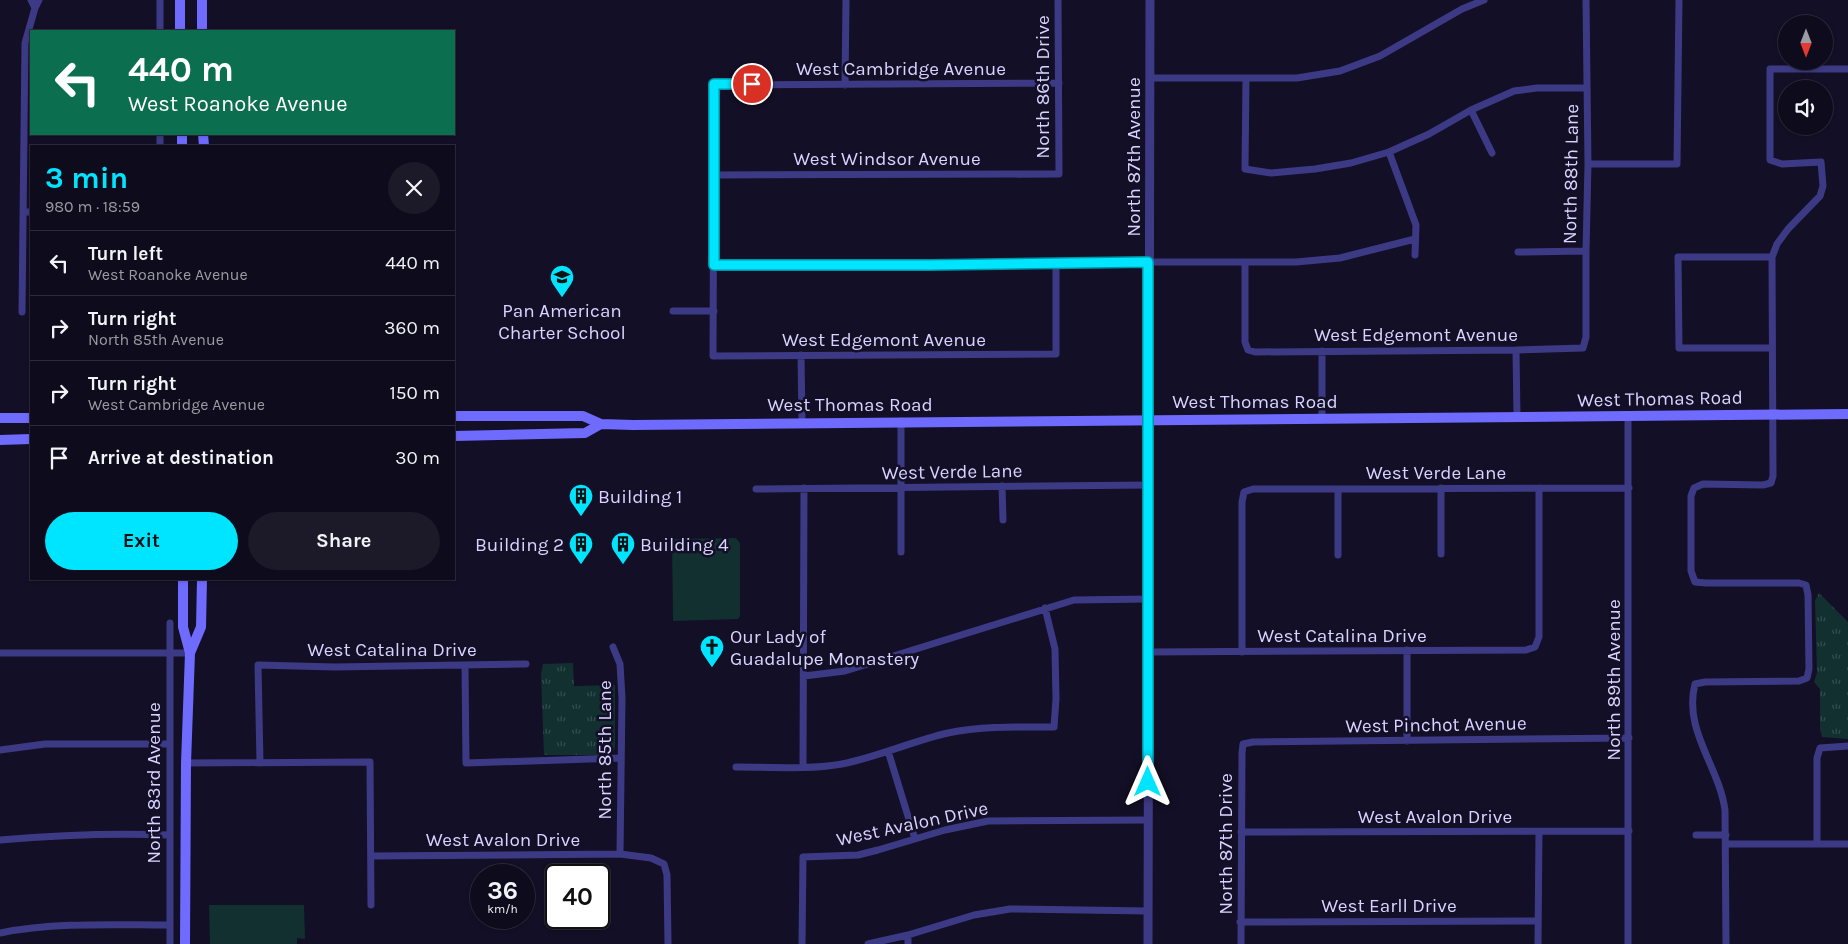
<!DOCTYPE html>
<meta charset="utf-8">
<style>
:root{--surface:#0e0b1c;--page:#1c1929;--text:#f1f3f6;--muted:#9b9ba3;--line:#2e2b3b;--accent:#00e5ff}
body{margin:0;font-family:Karla,sans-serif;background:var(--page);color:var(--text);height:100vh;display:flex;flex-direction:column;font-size:19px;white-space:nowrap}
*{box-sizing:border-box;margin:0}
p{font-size:16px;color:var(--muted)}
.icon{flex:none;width:28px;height:28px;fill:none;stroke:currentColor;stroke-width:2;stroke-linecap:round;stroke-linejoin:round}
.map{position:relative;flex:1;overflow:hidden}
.panel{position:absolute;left:30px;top:145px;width:425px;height:435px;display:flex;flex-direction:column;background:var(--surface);border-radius:0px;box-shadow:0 1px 4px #0004,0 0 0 1px var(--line)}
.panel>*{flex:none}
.banner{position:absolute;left:30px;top:30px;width:425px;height:105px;border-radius:0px;box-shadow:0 1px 4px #0004,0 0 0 1px var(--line);background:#0b6e4f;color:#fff;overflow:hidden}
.needle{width:32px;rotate:180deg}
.tools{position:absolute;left:1778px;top:15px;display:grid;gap:10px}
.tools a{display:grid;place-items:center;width:55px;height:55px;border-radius:50%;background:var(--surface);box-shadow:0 1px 4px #0004,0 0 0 1px var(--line);font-size:25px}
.speed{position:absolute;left:470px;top:864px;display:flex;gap:10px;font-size:25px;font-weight:700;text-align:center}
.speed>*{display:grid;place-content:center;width:65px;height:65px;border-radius:50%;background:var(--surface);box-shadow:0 1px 4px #0004,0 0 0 1px var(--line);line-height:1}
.speed small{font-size:12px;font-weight:400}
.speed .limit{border:2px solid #111;border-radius:8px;background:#fff;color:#111}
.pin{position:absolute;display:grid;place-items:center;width:42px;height:42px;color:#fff;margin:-21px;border:2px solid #fff;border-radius:50%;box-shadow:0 1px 5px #0007}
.me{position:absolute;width:55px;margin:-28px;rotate:0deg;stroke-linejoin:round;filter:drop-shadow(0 0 4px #0008)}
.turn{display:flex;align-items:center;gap:18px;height:105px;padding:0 15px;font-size:22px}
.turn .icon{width:65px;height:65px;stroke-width:2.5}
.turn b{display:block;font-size:35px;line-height:42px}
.round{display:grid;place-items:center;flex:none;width:52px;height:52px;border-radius:26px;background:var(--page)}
.head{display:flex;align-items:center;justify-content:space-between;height:85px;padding:0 15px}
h1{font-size:30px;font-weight:700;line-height:38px;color:var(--accent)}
.primary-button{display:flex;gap:10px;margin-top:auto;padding:10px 15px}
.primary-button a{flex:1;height:58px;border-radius:30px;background:var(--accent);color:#111;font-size:20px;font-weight:700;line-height:58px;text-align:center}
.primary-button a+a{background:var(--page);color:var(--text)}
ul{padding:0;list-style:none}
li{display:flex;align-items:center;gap:15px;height:65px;padding:0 15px;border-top:1px solid var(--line)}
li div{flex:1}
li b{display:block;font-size:19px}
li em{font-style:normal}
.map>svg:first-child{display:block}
</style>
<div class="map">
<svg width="1848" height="944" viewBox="0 0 1848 944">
<defs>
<pattern id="park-tufts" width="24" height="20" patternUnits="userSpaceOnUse" patternTransform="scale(1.25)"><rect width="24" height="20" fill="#12302f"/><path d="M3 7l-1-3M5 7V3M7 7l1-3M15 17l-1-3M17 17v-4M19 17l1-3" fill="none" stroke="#344d4e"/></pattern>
</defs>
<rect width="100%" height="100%" fill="#130f26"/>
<path fill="#12302f" d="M736,538L740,543V616L738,619L673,621L672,539Z
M209,905H304L305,939L297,938V944H210Z"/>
<path fill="url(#park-tufts)" d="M1819,593L1848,622V739L1822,737L1820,729V689L1814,682L1817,673L1815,601Z
M573,663L574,686L615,685V748L613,752L608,755H544L541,674L543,664Z"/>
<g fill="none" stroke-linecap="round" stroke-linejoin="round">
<path stroke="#3d3a85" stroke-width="7" d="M31,0L35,8L39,0
M160,0V31
M1150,78H1297L1340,71L1380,56L1462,9L1484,0
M1246,78L1245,169L1271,173L1315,169L1351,163L1389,152L1429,134L1471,110L1514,91L1537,88H1587
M845,85L846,0
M1471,110L1492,153
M160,134V146
M1389,152L1416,225L1415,255
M1588,164H1677L1679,0
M715,175L1059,174L1058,0
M23,212H31
M1518,252L1586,251
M1772,257H1678L1679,348H1772
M1056,263V354L713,356L714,85L1059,83
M1245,263V342L1248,350L1255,352L1516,350L1583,348L1586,337V251L1588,164L1586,0
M714,265H930L1139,262H1296L1340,258L1415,239
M673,311H714
M22,312L25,43L35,8
M1516,350L1517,417
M1322,351V418
M801,355L802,422
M901,421V552
M1002,486L1003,520
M1441,488V554
M756,489L1149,485
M1338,489V555
M170,623V944
M613,647L620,664L622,698L620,854
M1148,652L1526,650L1535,647L1539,637V488
M1242,652V502L1244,492L1253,489L1629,488
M0,653H190
M465,666L466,763L621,758
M804,676L845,671L1074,600L1148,599
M1407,741V650
M0,750L45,744H170
M888,751L915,839
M186,763L370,762L371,905
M260,763L258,665L334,667L526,664
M736,767C770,767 808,770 842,764C878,757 912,741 948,733C982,726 1019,727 1054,727L1056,699L1055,649L1045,608
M803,767L804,488
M1241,832L1629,831
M1696,835H1726
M0,840C57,835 113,833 170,835
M1726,844H1848
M1817,844V758L1820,748L1848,746
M371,856L620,854L651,858L664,864L667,875L668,944
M1240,922L1538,921
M0,933C55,922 114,925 170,925
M908,935V944
M802,944L803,857L858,855L878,850L945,830L988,821L1148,820
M868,944L908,935L974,915L1010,909L1148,911
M1241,944L1242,753L1243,744L1253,742L1629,738
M1538,944L1539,832
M1628,944V416
M1726,944L1725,810C1719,766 1683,730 1695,684L1705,682L1799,681L1807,678L1809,669L1808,595L1806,585L1799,583H1706L1695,582L1691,571V496L1694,488L1703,484L1763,485L1771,483L1773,476L1772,257L1777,244L1788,229L1820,196L1823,186L1821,162L1782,164L1770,160V69H1848"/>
<path stroke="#3d3a85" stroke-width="9" d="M1148,944L1150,0"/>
<path stroke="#6f6bff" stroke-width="10" d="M202,0V31
M180,31V0
M182,134V146
M203,134L204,146
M454,416H583L601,424L633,425L1848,414
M0,418H31
M454,436L585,433L601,424
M0,440L31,439
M183,579V627L190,653L186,763L185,944
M190,653L201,627L202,579"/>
</g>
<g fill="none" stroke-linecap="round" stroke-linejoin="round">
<defs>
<path id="route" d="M752,84H714V265H930L1148,262V782"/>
</defs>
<use href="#route" stroke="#0095a6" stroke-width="12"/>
<use href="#route" stroke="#00e5ff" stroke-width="9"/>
</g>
<defs>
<symbol id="school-pin" viewBox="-11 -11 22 30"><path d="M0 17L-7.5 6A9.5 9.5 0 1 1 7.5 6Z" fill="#00e5ff" stroke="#130f26"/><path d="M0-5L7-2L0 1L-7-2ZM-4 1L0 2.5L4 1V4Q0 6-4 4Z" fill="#111"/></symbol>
<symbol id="building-pin" viewBox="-11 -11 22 30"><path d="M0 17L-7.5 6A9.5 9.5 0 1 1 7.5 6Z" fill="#00e5ff" stroke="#130f26"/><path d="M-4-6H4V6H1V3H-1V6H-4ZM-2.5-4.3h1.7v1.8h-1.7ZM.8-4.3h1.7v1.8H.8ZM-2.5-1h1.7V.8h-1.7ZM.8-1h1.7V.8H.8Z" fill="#111"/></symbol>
<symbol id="church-pin" viewBox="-11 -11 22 30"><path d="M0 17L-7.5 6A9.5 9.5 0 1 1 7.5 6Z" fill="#00e5ff" stroke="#130f26"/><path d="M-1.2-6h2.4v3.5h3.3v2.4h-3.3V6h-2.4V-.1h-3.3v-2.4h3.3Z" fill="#111"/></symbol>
</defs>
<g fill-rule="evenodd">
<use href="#school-pin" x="548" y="263" width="28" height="38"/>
<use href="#building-pin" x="567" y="482" width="28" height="38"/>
<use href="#building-pin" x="567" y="530" width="28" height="38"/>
<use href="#building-pin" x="609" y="530" width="28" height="38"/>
<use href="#church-pin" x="698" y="633" width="28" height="38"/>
</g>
<g text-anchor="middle" stroke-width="5" stroke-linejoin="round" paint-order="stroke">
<g font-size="19" fill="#d9d4ff" stroke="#130f26">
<text x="901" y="75">West Cambridge Avenue</text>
<text transform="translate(1042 87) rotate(-90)" y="7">North 86th Drive</text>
<text transform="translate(1133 157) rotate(-90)" y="7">North 87th Avenue</text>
<text x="887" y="165">West Windsor Avenue</text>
<text transform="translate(1570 174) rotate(-89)" y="7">North 88th Lane</text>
<text x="1416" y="341">West Edgemont Avenue</text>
<text x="884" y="346">West Edgemont Avenue</text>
<text transform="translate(1660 398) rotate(-1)" y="7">West Thomas Road</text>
<text x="1255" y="408">West Thomas Road</text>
<text x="850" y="411">West Thomas Road</text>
<text transform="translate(952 471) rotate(-1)" y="7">West Verde Lane</text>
<text x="1436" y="479">West Verde Lane</text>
<text x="1342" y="642">West Catalina Drive</text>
<text x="392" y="656">West Catalina Drive</text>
<text transform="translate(1613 680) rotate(-90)" y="7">North 89th Avenue</text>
<text transform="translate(1436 724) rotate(-1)" y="7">West Pinchot Avenue</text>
<text transform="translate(604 750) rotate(-90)" y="7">North 85th Lane</text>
<text transform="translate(153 783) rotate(-90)" y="7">North 83rd Avenue</text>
<text x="1435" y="823">West Avalon Drive</text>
<text transform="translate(912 823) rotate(-12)" y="7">West Avalon Drive</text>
<text x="503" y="846">West Avalon Drive</text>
<text transform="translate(1225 844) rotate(-90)" y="7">North 87th Drive</text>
<text x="1389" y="912">West Earll Drive</text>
</g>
<g font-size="19" fill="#d9d4ff" stroke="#130f26" text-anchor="start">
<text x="562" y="317" text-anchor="middle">Pan American<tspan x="562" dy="22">Charter School</tspan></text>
<text x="598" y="503">Building 1</text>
<text x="564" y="551" text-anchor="end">Building 2</text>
<text x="640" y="551">Building 4</text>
<text x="730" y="643">Our Lady of<tspan x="730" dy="22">Guadalupe Monastery</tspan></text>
</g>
</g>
</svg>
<div class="tools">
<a><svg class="needle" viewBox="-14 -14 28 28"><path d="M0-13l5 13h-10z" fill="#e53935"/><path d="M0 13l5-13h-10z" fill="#9b9ba3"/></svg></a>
<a><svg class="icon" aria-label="sound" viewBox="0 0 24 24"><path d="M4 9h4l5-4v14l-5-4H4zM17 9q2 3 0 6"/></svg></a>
</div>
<div class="speed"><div>36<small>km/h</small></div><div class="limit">40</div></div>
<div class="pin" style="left:752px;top:84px;background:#d93025"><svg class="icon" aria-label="arrive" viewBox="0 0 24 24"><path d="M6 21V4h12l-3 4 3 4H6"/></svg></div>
<svg class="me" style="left:1148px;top:782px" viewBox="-20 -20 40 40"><path d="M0-17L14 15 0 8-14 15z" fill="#00e5ff" stroke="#fff" stroke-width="4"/></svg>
<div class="banner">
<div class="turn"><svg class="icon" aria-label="left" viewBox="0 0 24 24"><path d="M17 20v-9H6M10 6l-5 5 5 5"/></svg><div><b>440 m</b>West Roanoke Avenue</div></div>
</div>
<section class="panel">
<div class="head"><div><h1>3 min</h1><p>980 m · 18:59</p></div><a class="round"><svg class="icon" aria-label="close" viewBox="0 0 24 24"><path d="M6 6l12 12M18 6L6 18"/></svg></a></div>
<ul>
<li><svg class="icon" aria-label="left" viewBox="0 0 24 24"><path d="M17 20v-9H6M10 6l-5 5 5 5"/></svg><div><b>Turn left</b><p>West Roanoke Avenue</p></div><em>440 m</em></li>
<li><svg class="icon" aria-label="right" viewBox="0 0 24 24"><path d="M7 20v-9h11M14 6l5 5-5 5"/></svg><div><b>Turn right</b><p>North 85th Avenue</p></div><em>360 m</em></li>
<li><svg class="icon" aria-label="right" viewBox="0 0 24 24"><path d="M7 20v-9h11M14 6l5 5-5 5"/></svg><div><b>Turn right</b><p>West Cambridge Avenue</p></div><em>150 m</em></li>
<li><svg class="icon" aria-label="arrive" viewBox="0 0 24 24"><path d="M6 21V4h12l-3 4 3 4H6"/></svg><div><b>Arrive at destination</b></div><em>30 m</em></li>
</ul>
<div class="primary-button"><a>Exit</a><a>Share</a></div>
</section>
</div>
